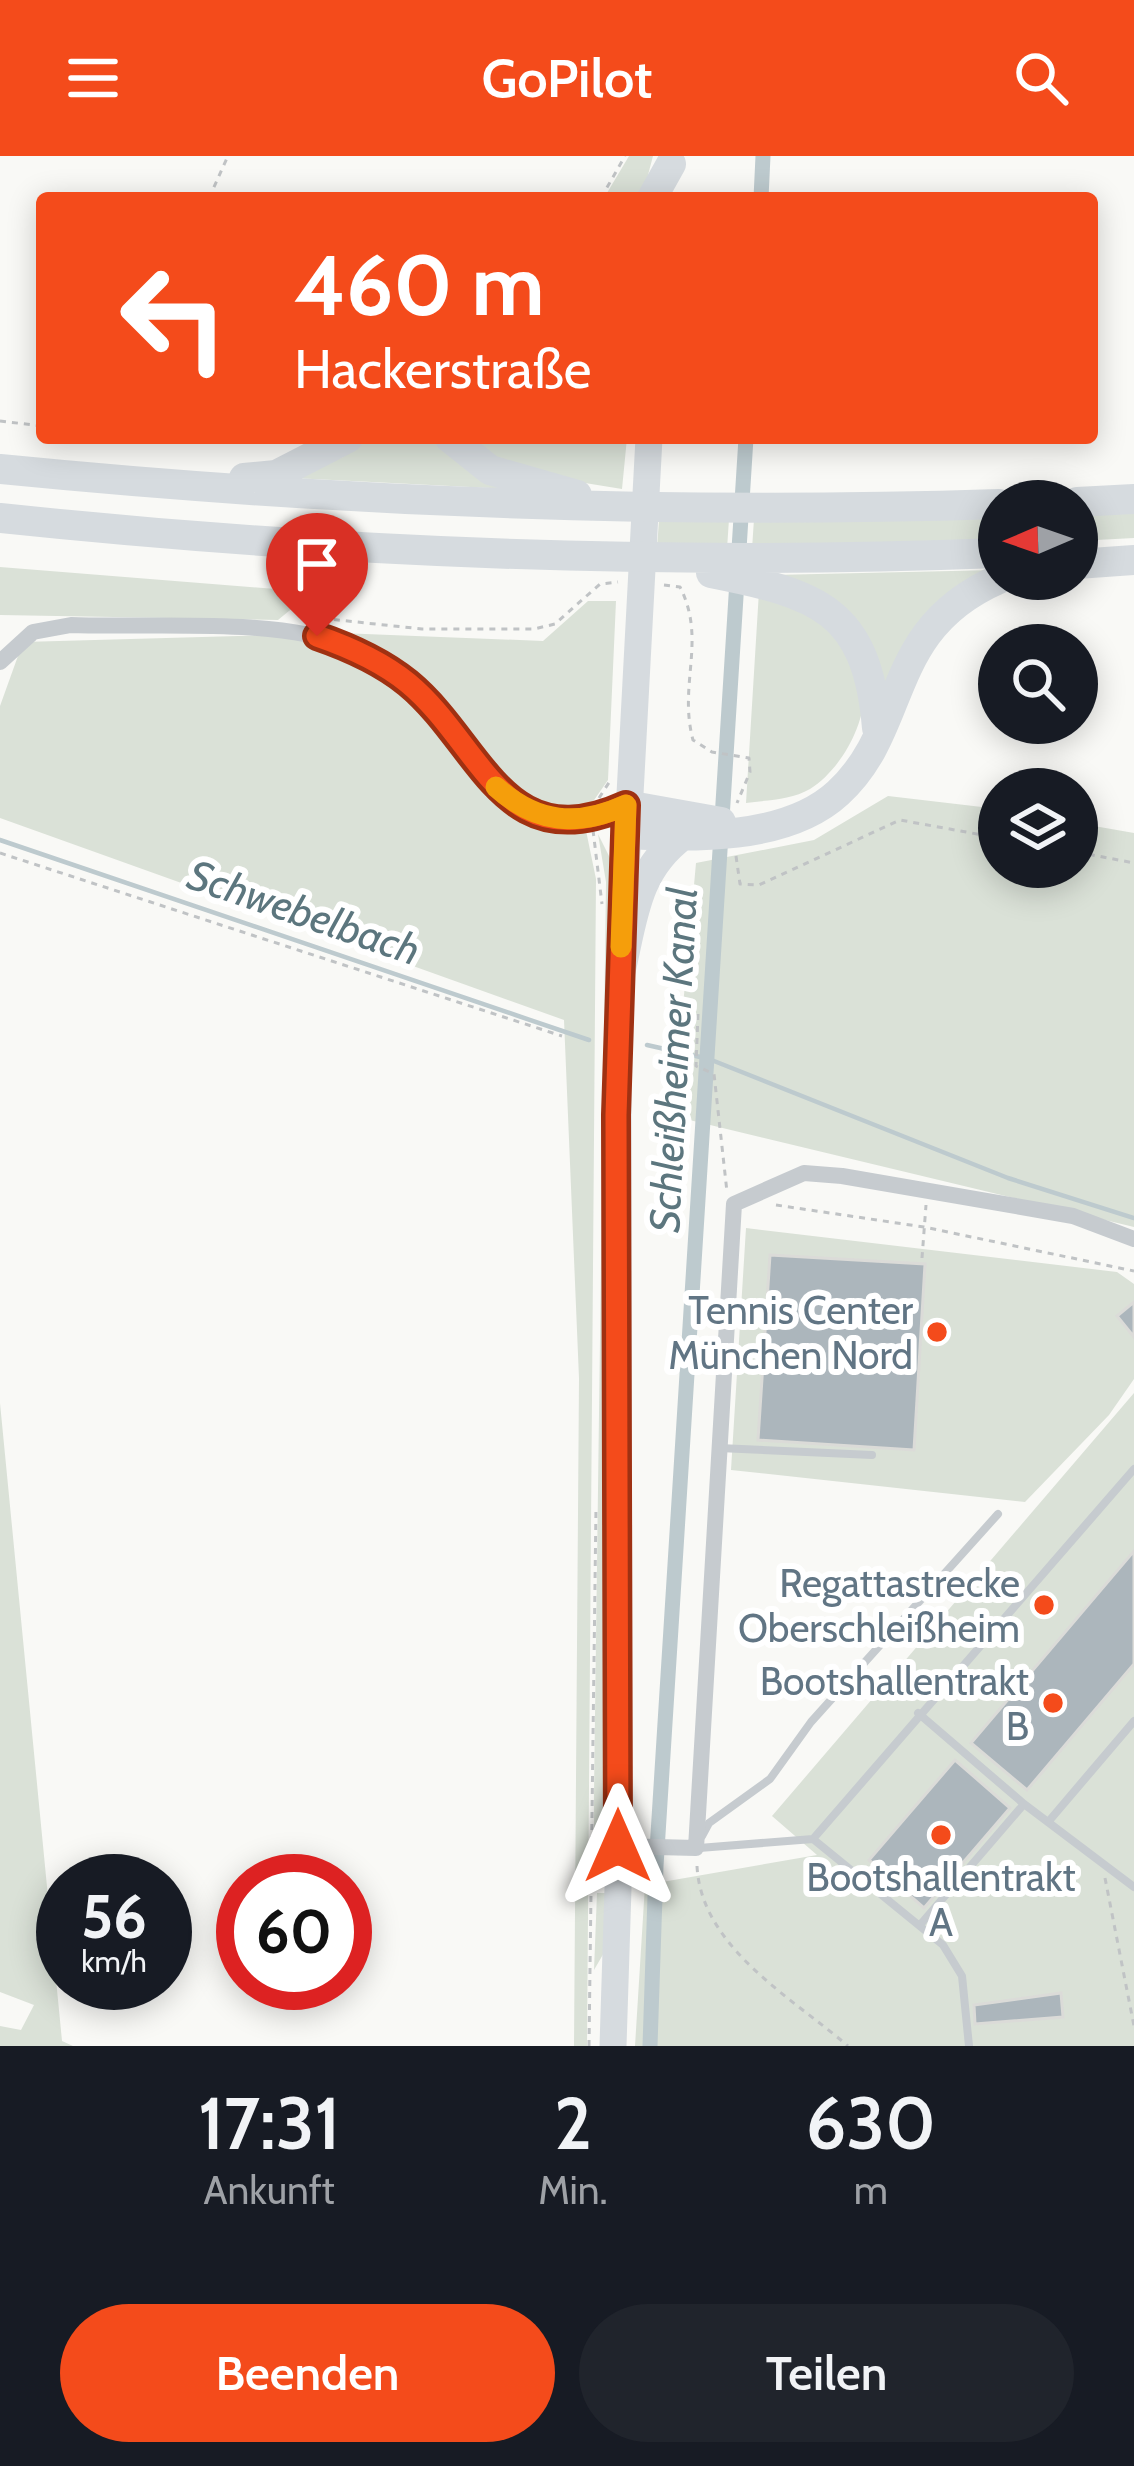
<!DOCTYPE html>
<html lang="de">
<meta charset="utf-8">
<style>
:root{--surface:#171b24;--page:#20242c;--text:#f1f3f6;--muted:#9ea1a6;--accent:#f44b1b}
body{margin:0;font-family:Cabin,sans-serif;background:var(--page);color:var(--text);height:100vh;display:flex;flex-direction:column;font-size:45px;white-space:nowrap}
*{box-sizing:border-box;margin:0}
p{font-size:39px;color:var(--muted)}
.icon{flex:none;width:66px;height:66px;fill:none;stroke:currentColor;stroke-width:2;stroke-linecap:round;stroke-linejoin:round}
.map{position:relative;height:1890px;overflow:hidden}
.drawer{display:flex;flex-direction:column;background:var(--surface);flex:1}
.drawer>*{flex:none}
.hud{position:absolute;left:36px;top:36px;width:1062px;height:252px;border-radius:12px;box-shadow:0 6px 30px #0003;background:#f44b1b;color:#fff;overflow:hidden}
.needle{width:78px;rotate:268deg}
.fabs{position:absolute;left:978px;top:324px;display:grid;gap:24px}
.fabs a{display:grid;place-items:center;width:120px;height:120px;border-radius:50%;background:var(--surface);box-shadow:0 6px 30px #0003;font-size:60px}
.speed{position:absolute;left:36px;top:1698px;display:flex;gap:24px;font-size:60px;font-weight:700;text-align:center}
.speed>*{display:grid;place-content:center;width:156px;height:156px;border-radius:50%;background:var(--surface);box-shadow:0 6px 30px #0003;line-height:1}
.speed small{font-size:30px;font-weight:400}
.speed .limit{border:18px solid #d22;background:#fff;color:#111}
.pin{position:absolute;display:grid;place-items:center;width:102px;height:102px;color:#fff;margin:-123px -51px;border-radius:50% 50% 50% 0;rotate:-45deg;box-shadow:0 0 12px #0007}
.pin .icon{rotate:45deg}
.me{position:absolute;width:132px;margin:-66px;rotate:0deg;stroke-linejoin:round;filter:drop-shadow(0 0 9px #0008)}
.turn{display:flex;align-items:center;gap:42px;height:252px;padding:0 60px;font-size:54px}
.turn .icon{width:156px;height:156px;stroke-width:2.5}
.turn b{display:block;font-size:84px;line-height:102px}
.eta{display:flex;justify-content:space-evenly;align-items:center;height:204px;text-align:center}
.eta b{font-size:72px;font-weight:600;line-height:84px}
.action{display:flex;gap:24px;margin-top:auto;padding:24px 60px}
.action a{flex:1;height:138px;border-radius:72px;background:var(--accent);color:#fff;font-size:48px;font-weight:600;line-height:138px;text-align:center}
.action a+a{background:var(--page);color:var(--text)}
header{display:flex;justify-content:space-between;align-items:center;height:156px;padding:0 60px;background:var(--accent);color:#fff;font-size:54px;font-weight:600}
.map>svg:first-child{display:block}
</style>
<header><svg class="icon" aria-label="menu" viewBox="0 0 24 24"><path d="M4 6h16M4 12h16M4 18h16"/></svg>GoPilot<svg class="icon" aria-label="search" viewBox="0 0 24 24"><circle cx="10" cy="10" r="6"/><path d="M15 15l6 6"/></svg></header>
<div class="map">
<svg width="1134" height="1890" viewBox="0 0 1134 1890">
<rect width="100%" height="100%" fill="#f9f9f6"/>
<path fill="#dae1d7" d="M629,0H653L642,42H604Z
M368,282H440L512,333L293,322L343,301Z
M461,282H627L622,333L511,315Z
M1134,352V382L1077,385V354Z
M999,358V388L752,393L754,363Z
M729,363L727,393L657,392L659,364Z
M0,411L312,436L278,464L0,459Z
M996,414L885,541L883,522L773,419Z
M759,435C794,444 838,467 857,502C880,544 847,610 810,633C791,644 767,644 746,647Z
M588,445H616L608,624L583,660L596,723L587,1890H574L579,1222L564,864L0,662V550L23,486L340,477L543,485Z
M888,640L999,653V711H1077V667L1134,677V1071L673,960L696,707L814,684Z
M598,678L610,702L603,1019L605,1726L594,1724V1638L606,726Z
M746,1072L1117,1116L1134,1128V1223L1109,1259L1025,1346L731,1314Z
M1134,1237V1890H635L645,1729L817,1699L772,1660Z
M0,1247L62,1885L73,1890H0V1870L21,1874L34,1849L0,1836Z
M597,1737H605V1795L594,1814Z"/>
<g fill="none" stroke-linecap="round" stroke-linejoin="round">
<path stroke="#bdcace" stroke-width="4.5" d="M0,684L589,884
M647,889L709,903L1008,1022L1134,1062"/>
<path stroke="#bdcace" stroke-width="15" d="M761,42L763,0
M650,1890L656,1710L746,282"/>
</g>
<path fill="#acb6bc" stroke="#dbdbd8" stroke-width="3" d="M770,1099L925,1108L914,1294L758,1284Z
M1134,1146V1181L1117,1160Z
M1134,1395V1508L1027,1634L971,1587Z
M955,1604L1010,1652L924,1752L869,1704Z
M1061,1837L1063,1861L975,1868L974,1849Z"/>
<g fill="none" stroke-linecap="round" stroke-linejoin="round">
<path stroke="#c0c3c5" stroke-width="3" stroke-dasharray="6 6" stroke-linecap="butt" d="M209,42L228,0
M601,42L625,0
M0,265L42,270
M664,429L680,431C707,484 678,528 693,584L712,596L749,602L750,616L737,647
M310,461L422,473H534L555,468L600,428L618,426
M599,642L610,625
M593,674L602,748
M1077,696L1134,707
M0,697L562,880
M736,700L740,728L759,729L900,664L999,682
M698,858L696,910L714,918L727,1036
M776,1049L924,1071L1134,1115
M922,1102L926,1049
M697,1710C701,1791 791,1841 848,1890
M1105,1722L1134,1870
M589,1890L596,1351"/>
<path stroke="#c6cbcf" stroke-width="8" d="M719,1292L872,1299
M918,1557L1024,1648L1134,1731
M1049,1665L1134,1565
M702,1680L709,1667L770,1623L811,1566L998,1358
M813,1683L943,1789L962,1820L969,1890
M699,1692L813,1683L1134,1313
M920,1769L1024,1648"/>
<path stroke="#c6cbcf" stroke-width="16" d="M0,506L33,476L71,469C147,472 279,461 346,490C377,503 407,523 429,548C487,616 522,696 626,649
M618,1690L696,1692L734,1048L804,1017L842,1020L1073,1060L1134,1083"/>
<path stroke="#d6dbdf" stroke-width="27" d="M613,1890L618,1732V863L649,282"/>
<path stroke="#d6dbdf" stroke-width="30" d="M652,42L671,8
M450,282L490,314L577,339
M0,313C333,346 665,359 999,348
M244,322L276,319L348,282
M1077,346L1134,343
M0,362C332,397 665,410 999,397
M1077,408L1134,404
M711,417C818,438 867,453 877,572
M626,649L721,666
M626,678C691,681 786,685 838,637C910,571 882,474 999,423
M620,817C633,763 635,715 682,680"/>
</g>
<g fill="none" stroke-linecap="round" stroke-linejoin="round">
<defs>
<path id="route" d="M317,480C349,491 381,505 408,527C482,588 503,705 626,649L616,959L618,1690"/>
</defs>
<use href="#route" stroke="#9f3112" stroke-width="30"/>
<use href="#route" stroke="#f44b1b" stroke-width="21"/>
<path stroke="#f59e0b" stroke-width="21" d="M496,631C537,668 578,671 626,649L621,791"/>
</g>
<g fill="#f44b1b" stroke="#fff" stroke-width="4.5">
<circle cx="937" cy="1176" r="12"/>
<circle cx="1044" cy="1449" r="12"/>
<circle cx="1053" cy="1547" r="12"/>
<circle cx="941" cy="1679" r="12"/>
</g>
<g text-anchor="middle" stroke-width="12" stroke-linejoin="round" paint-order="stroke">
<g font-size="39" fill="#617584" stroke="#fff" text-anchor="end">
<text x="913" y="1168">Tennis Center<tspan x="913" dy="45">München Nord</tspan></text>
<text x="1020" y="1441">Regattastrecke<tspan x="1020" dy="45">Oberschleißheim</tspan></text>
<text x="1029" y="1539">Bootshallentrakt<tspan x="1029" dy="45">B</tspan></text>
<text x="941" y="1735" text-anchor="middle">Bootshallentrakt<tspan x="941" dy="45">A</tspan></text>
</g>
<g font-size="42" font-style="italic" fill="#5c767e" stroke="#fff">
<text transform="translate(304 756) rotate(19)" y="15">Schwebelbach</text>
<text transform="translate(673 904) rotate(-87)" y="15">Schleißheimer Kanal</text>
</g>
</g>
</svg>
<div class="fabs">
<a><svg class="needle" viewBox="-14 -14 28 28"><path d="M0-13l5 13h-10z" fill="#e53935"/><path d="M0 13l5-13h-10z" fill="#9ea1a6"/></svg></a>
<a><svg class="icon" aria-label="search" viewBox="0 0 24 24"><circle cx="10" cy="10" r="6"/><path d="M15 15l6 6"/></svg></a>
<a><svg class="icon" aria-label="layers" viewBox="0 0 24 24"><path d="M12 4l9 5-9 5-9-5zM3 14l9 5 9-5"/></svg></a>
</div>
<div class="speed"><div>56<small>km/h</small></div><div class="limit">60</div></div>
<div class="pin" style="left:317px;top:480px;background:#d93025"><svg class="icon" aria-label="arrive" viewBox="0 0 24 24"><path d="M6 21V4h12l-3 4 3 4H6"/></svg></div>
<svg class="me" style="left:618px;top:1690px" viewBox="-20 -20 40 40"><path d="M0-17L14 15 0 8-14 15z" fill="#f44b1b" stroke="#fff" stroke-width="4"/></svg>
<div class="hud">
<div class="turn"><svg class="icon" aria-label="left" viewBox="0 0 24 24"><path d="M17 20v-9H6M10 6l-5 5 5 5"/></svg><div><b>460 m</b>Hackerstraße</div></div>
</div>
</div>
<section class="drawer">
<div class="eta">
<div><b>17:31</b><p>Ankunft</p></div>
<div><b>2</b><p>Min.</p></div>
<div><b>630</b><p>m</p></div>
</div>
<div class="action"><a>Beenden</a><a>Teilen</a></div>
</section>
